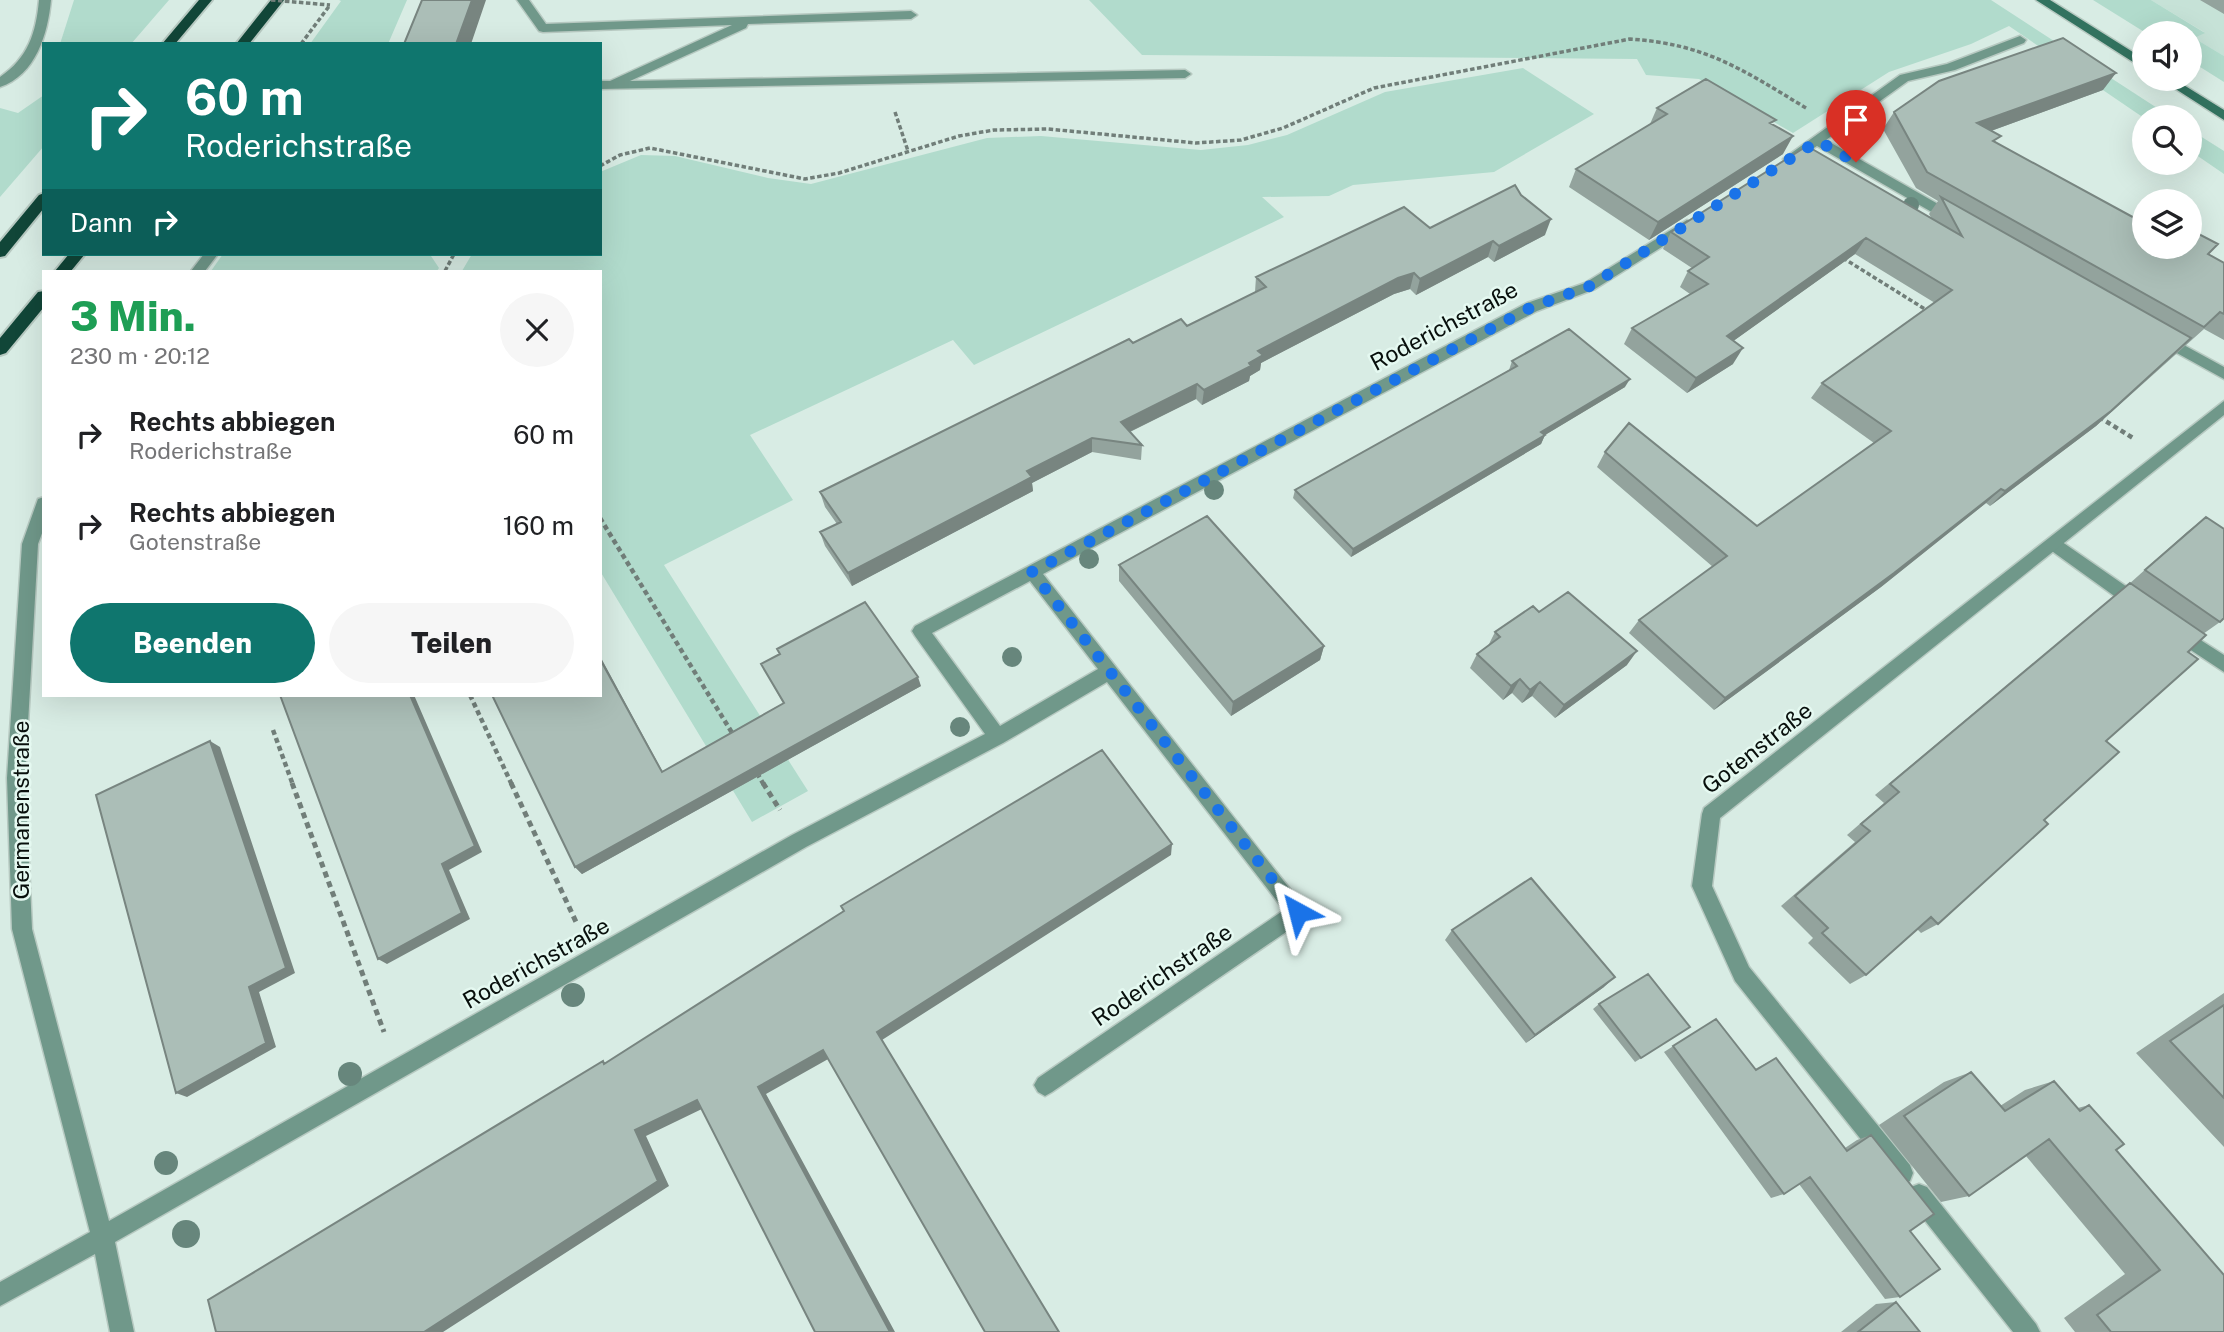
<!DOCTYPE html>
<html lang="de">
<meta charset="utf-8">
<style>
:root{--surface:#fff;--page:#f6f6f6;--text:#202124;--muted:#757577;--accent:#0f766e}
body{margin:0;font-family:"Public Sans",sans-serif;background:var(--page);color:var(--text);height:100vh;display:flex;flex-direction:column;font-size:26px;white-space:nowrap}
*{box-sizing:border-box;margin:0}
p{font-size:23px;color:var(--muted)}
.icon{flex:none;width:38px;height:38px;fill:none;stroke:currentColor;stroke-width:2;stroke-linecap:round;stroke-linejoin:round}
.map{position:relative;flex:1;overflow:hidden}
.sheet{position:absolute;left:42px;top:270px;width:560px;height:427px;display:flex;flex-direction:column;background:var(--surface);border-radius:0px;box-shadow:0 7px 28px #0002}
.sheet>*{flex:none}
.banner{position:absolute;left:42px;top:42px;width:560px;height:214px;border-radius:0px;box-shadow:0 7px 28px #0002;background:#0f766e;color:#fff;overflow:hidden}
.tools{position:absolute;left:2132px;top:21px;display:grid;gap:14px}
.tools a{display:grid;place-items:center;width:70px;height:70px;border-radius:50%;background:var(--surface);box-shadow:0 7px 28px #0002;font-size:35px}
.pin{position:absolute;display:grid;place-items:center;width:60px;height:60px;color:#fff;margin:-72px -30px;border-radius:50% 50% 50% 0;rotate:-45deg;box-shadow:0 0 7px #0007}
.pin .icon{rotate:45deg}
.me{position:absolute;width:77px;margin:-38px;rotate:322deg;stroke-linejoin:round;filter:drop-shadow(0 0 5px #0008)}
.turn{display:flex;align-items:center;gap:24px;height:147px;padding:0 28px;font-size:32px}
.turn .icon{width:91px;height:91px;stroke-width:2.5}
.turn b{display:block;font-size:49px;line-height:60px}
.then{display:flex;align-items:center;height:66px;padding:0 28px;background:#0003;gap:14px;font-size:26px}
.round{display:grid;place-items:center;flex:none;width:74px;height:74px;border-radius:37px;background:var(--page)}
.overview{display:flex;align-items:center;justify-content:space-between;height:119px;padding:0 28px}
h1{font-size:42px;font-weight:800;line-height:52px;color:#1e9e55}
.cta{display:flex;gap:14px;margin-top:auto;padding:14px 28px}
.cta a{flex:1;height:80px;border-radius:42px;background:var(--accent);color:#fff;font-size:28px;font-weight:800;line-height:80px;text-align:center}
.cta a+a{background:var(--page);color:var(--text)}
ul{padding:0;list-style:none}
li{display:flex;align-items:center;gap:21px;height:91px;padding:0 28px}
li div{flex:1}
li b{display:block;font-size:26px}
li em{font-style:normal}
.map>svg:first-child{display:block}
</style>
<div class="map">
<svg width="2224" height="1332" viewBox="0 0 2224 1332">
<rect width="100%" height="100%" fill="#d8ece4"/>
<path fill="#c6e2d7" d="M2151,0H2224V56L2194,38L2204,32Z"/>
<path fill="#b1dbcc" d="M74,0H169L131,44H60Z
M339,0H407L388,44H310L341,1Z
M1089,0H1991L2171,117L2144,118L2009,26L1971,44L1889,72L1793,133L1699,79L1646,75L1637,59L1142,55Z
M2093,0H2151L2205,33L2194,38L2224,56V82L2189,60V33H2146Z
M1523,68L1594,114L1494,172L1353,185L1329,196L1262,197L1284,217L974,365L953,340L750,435L793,500L664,565L808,791L752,822L600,571V271H462L472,254H600V172L641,155L675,156L768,178L811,184L987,138L1041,136L1201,150L1248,145L1287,135L1385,92Z
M44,95V146L0,197V108L18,113Z
M2189,129L2224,151V174L2189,150Z
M223,254H404L431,256L439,268L437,271H211Z"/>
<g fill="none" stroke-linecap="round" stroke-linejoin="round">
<defs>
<path id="service" d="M517,0H529L546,24L911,11L917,15L911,19L748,24L746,28L630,81L1185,70L1191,74L1185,78L600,89V81H610L732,25L543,32L539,31Z
M204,254H218L205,271H191Z
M2055,537L2143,598L2145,603L2143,608H2131L2049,549L2047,544Z
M2177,625L2224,655V672L2171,637L2168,632L2171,627Z"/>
<path id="minor" d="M39,0H51C48,33 36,75 0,87V77C28,58 36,33 39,0Z
M2020,36L2026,40L2024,43L1955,70L1908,81L1826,140L1959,216V222H1949L1817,146L1790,163L1783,159L1900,75L1947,64Z
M1687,220L1694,225L1692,228L1595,289L1537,311L1043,574L1308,912L1305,919L1052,1092L1045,1096L1038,1092L1034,1085L1038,1078L1284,910L1107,682L1003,743L806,847L115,1242L134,1332H110L95,1254L0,1306V1282L90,1232L12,929L7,778L22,544L38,499L44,497V528L38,544L25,778L32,929L109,1221L792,835L985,734L915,636L912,631L915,626L1527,303L1585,283ZM1030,581L1098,669L1000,726L932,633Z
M2160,332L2224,367V379L2155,341V333Z
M2224,401V415L1720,818L1712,886L1749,967L1910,1165L1913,1173L1910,1181L1902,1184L1894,1181L1735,981L1692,886L1702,814L1704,808Z
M1919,1184L1927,1187L2036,1324L2040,1332H2013L1911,1203L1908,1195L1911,1187Z"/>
<path id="secondary" d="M2036,0H2050L2144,59V69Z
M2160,79H2174L2224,110V120Z"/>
<path id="trunk" d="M199,0H212L175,44H162Z
M271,0H284L249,44H236Z
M44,193V208L5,256L0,257V242L39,195Z
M69,254H85L71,271H55Z
M44,291V307L6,353L0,355V338L38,292Z"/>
</defs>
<use href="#service" stroke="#b7c9c1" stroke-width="3"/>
<use href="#minor" stroke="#b7c9c1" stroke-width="3"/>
<use href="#secondary" stroke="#b7c9c1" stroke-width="3"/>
<use href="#trunk" stroke="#b7c9c1" stroke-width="4"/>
<path stroke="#717e79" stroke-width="3.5" stroke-dasharray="4.5 2.5" stroke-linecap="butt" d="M301,44L330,5
M895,112L908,151
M600,166L620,155L650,148L805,179L839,173L959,136L994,130L1048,129L1196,143L1241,140L1283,128L1374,88L1630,39C1706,44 1743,70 1806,108
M1843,258L1928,311
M445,271L454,254"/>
<path stroke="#717e79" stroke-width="4.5" stroke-dasharray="5 3.5" stroke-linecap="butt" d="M2099,417L2133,438
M600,518L734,736
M470,695L512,785
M273,730L293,785
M757,773L764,785"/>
<path stroke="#717e79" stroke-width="5" stroke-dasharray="6 4.5" stroke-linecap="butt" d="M292,783L384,1032
M511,783L577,924
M763,783L780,810"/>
<use href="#service" fill="#70988a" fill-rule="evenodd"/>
<use href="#minor" fill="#70988a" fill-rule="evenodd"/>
<use href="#secondary" fill="#32725f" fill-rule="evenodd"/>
<use href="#trunk" fill="#114638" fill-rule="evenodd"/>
<path stroke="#717e79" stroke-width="3.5" stroke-dasharray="4.5 2.5" stroke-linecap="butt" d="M271,0L330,5"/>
</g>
<g fill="#67867c">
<circle cx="1911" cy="205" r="8"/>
<circle cx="1214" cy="490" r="10"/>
<circle cx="1089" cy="559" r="10"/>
<circle cx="1012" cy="657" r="10"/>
<circle cx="960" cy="727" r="10"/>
<circle cx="573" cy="995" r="12"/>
<circle cx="350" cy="1074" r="12"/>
<circle cx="166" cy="1163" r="12"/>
<circle cx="186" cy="1234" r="14"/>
</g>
<path fill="#93a39d" d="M2200,0H2224V14Z
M2103,90L1991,131L1996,143L2144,247L2218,244L2209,254L2224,263V340L2204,329L2096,426L1990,506L1986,503L1881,587L1714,710L1629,633L1639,620L1713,567L1597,467L1605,452L1757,526L1874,443L1811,398L1822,383L1935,303L1855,254L1733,341V364L1687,393L1624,344L1632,328L1690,294L1680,287L1688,271L1692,268L1663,249L1671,232L1932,219L1929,214L1938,201L1916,188L1883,129L1894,112Z
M1657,108L1773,125L1783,154L1649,240L1569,187L1576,169L1650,124Z
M1521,195L1545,235L1494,262L1488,257L1416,295L1410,289L1394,294L1261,363L1260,370L1250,376L1249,381L1202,405L1196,399L1130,432L1142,445L1141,460L1092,452L1032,483L1033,491L852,586L825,546L820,532L837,524L825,507L820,492L1133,343L1187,326L1255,292L1256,277L1430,228Z
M1512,361L1625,387L1545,435L1541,444L1351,557L1293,498L1295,490L1509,370Z
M2206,517L2220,622L2203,634L2188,652L2106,741L2044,820L1938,924L1921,933L1917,929L1866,975L1850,984L1808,943L1813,938L1781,906L1855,842L1847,835L1884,803L1875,795L2128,585L2187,532Z
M1119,565L1324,646L1320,660L1231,716L1119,581Z
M1539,612L1627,665L1555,718L1532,696L1522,703L1512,693L1503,700L1470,668L1477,654L1488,646L1495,632Z
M777,649L921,686L582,874L575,867L663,771L783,703L761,664L779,654Z
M1452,930L1604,987L1526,1043L1445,940Z
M2224,993V1147L2136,1053Z
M1599,1004L1690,1027L1635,1062L1593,1009Z
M1716,1019L1755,1069L1776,1058L1845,1148L1857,1140L1871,1135L1910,1231L1900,1297L1885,1299L1799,1184L1784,1194L1771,1198L1664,1052Z
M1971,1072L2000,1106L2025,1090L2054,1081L2078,1108L2089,1105L2224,1332H2075L2064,1318L2125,1274L2026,1156L1969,1196L1941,1202L1879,1125L1944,1082Z
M1896,1302L1920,1332H1841L1876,1304Z"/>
<path fill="#788580" d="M472,0H486L471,44H456Z
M2116,73L2103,90L1966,140L1977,123Z
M1793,136L1783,154L1649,240L1658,222Z
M1551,219L1545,235L1494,262L1499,246Z
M1866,238L1855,254L1718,352L1727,336Z
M1493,241L1488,257L1416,295L1420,279Z
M1414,273L1410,289L1394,294L1261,363L1260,370L1250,376L1249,381L1202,405L1204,390L1249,363L1258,351L1398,278Z
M2191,338L2096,426L1990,506L2005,491Z
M1743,348L1733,364L1687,393L1696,378Z
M1630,379L1625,387L1545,435L1541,444L1351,557L1353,549L1541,432Z
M1197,384L1196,399L1121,436V422Z
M1092,438V452L1032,483L1033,491L852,586L848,573L1027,471Z
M2001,489L1986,503L1881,587L1714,710L1725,698Z
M1324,646L1320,660L1231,716L1233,702Z
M1637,651L1627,665L1555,718L1564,705Z
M600,656L667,780L662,772L600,659Z
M918,677L921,686L582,874L575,867Z
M1520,679L1512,693L1503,700L1511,686Z
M1540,682L1532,696L1522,703L1530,690Z
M410,695H414L482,852L449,870L470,919L387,964L378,959Z
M210,741L220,747L295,973L259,992L276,1047L187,1097L176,1093Z
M1172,844L1171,855L882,1040L877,1032Z
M1615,977L1604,987L1526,1043L1535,1035Z
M823,1050L830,1058L766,1094L895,1332H890L758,1087Z
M697,1100L706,1107L646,1136L669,1186L443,1332H424L635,1130Z"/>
<path fill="#abbeb7" stroke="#788580" stroke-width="2" d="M422,0H472L456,44H404Z
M2063,38L2116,73L1977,123L2001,136L1993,141L2140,221L2144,219V247H2189V229L2218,244L2208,254L2224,263V314L2220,312L2204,327L1927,172L1894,112L1939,81Z
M1706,79L1776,120L1770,123L1793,136L1658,222L1576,169L1667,114L1657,108Z
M1807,146L1962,236L1941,197L2191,338L2111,411L2005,491L2001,489L1894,573L1725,698L1639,620L1727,556L1605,452L1629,423L1757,526L1891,431L1822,383L1952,290L1866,238L1727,336L1743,348L1696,378L1632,328L1708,284L1688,271L1709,257L1671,232Z
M1515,185L1521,195L1551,219L1499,246L1493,241L1420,279L1414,273L1398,278L1258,351L1263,355L1249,363L1251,366L1204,390L1197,384L1121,422L1142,445L1092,438L1027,471L1032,477L848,573L820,532L841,522L820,492L1129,339L1133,343L1181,319L1187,326L1266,287L1256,277L1404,207L1430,228Z
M1569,329L1630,379L1541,432L1545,435L1353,549L1295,490L1517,366L1512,361Z
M1207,516L1324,646L1233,702L1119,565Z
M2206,517L2224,529V618L2220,622L2145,570Z
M2130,583L2206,635L2188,652L2198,659L2106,741L2119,752L2044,820L2048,824L1938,924L1931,917L1866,975L1822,933L1828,928L1795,896L1870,831L1861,824L1899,792L1890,784Z
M1568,592L1637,651L1564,705L1540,682L1530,690L1520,679L1511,686L1477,654L1500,637L1495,632L1533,606L1539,612Z
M865,602L918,677L575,867L492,695H600V659L662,772L784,703L761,664L780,654L777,649Z
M280,695H410L475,846L442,864L462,913L378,959Z
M210,741L286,968L249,987L266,1043L176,1093L96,795Z
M1102,750L1172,844L877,1032L1059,1332H985L823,1050L758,1087L890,1332H815L697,1100L635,1130L658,1181L424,1332H216L208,1300L603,1061L604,1064L844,911L841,906Z
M1531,878L1615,977L1535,1035L1452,930Z
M1648,974L1690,1027L1641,1058L1599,1004Z
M2224,1005V1098L2170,1041Z
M1716,1019L1756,1070L1776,1058L1847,1151L1871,1135L1934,1214L1910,1231L1940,1269L1900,1297L1810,1177L1784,1194L1673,1046Z
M1971,1072L2005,1111L2054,1081L2080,1111L2089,1105L2124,1144L2116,1150L2224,1275V1332H2111L2097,1315L2160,1270L2049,1139L1969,1196L1904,1116Z
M1896,1302L1920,1332H1858Z"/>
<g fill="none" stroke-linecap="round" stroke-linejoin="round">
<path stroke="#1a73e8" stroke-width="12" stroke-dasharray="0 21.6" d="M1298,912L1032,572L1532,307L1590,286L1818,141L1856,162"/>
</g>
<g text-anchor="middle" stroke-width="5" stroke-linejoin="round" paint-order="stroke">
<g font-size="23" fill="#080f0c" stroke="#e5f9f1">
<text transform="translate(1444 326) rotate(-28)" y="8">Roderichstraße</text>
<text transform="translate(1757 748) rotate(-38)" y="8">Gotenstraße</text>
<text transform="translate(21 810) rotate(-90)" y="8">Germanenstraße</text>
<text transform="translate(536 963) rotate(-29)" y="8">Roderichstraße</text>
<text transform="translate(1162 975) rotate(-34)" y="8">Roderichstraße</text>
</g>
</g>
</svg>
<div class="tools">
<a><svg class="icon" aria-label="sound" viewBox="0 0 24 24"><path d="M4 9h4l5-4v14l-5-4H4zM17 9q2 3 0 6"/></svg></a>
<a><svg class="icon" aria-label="search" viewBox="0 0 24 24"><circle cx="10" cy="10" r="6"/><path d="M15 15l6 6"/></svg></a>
<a><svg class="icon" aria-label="layers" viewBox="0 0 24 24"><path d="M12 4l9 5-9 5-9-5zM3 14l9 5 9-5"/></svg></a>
</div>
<div class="pin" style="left:1856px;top:162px;background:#d93025"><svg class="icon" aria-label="arrive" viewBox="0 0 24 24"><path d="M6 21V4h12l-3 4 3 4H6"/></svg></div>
<svg class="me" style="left:1298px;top:912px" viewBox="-20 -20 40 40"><path d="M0-17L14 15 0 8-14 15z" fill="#1a73e8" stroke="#fff" stroke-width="4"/></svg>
<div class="banner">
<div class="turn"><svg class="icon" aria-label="right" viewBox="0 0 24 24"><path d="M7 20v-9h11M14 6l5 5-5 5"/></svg><div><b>60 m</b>Roderichstraße</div></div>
<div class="then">Dann<svg class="icon" aria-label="right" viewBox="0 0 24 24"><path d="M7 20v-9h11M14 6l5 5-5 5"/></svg></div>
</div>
<section class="sheet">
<div class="overview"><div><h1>3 Min.</h1><p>230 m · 20:12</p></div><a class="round"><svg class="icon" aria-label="close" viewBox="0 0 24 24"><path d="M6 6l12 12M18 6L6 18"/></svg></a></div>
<ul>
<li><svg class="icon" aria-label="right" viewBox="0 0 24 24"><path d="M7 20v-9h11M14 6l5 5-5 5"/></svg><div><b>Rechts abbiegen</b><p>Roderichstraße</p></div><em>60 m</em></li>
<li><svg class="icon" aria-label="right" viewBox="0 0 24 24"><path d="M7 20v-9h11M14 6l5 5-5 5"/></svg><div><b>Rechts abbiegen</b><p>Gotenstraße</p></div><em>160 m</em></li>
</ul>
<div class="cta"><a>Beenden</a><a>Teilen</a></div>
</section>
</div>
